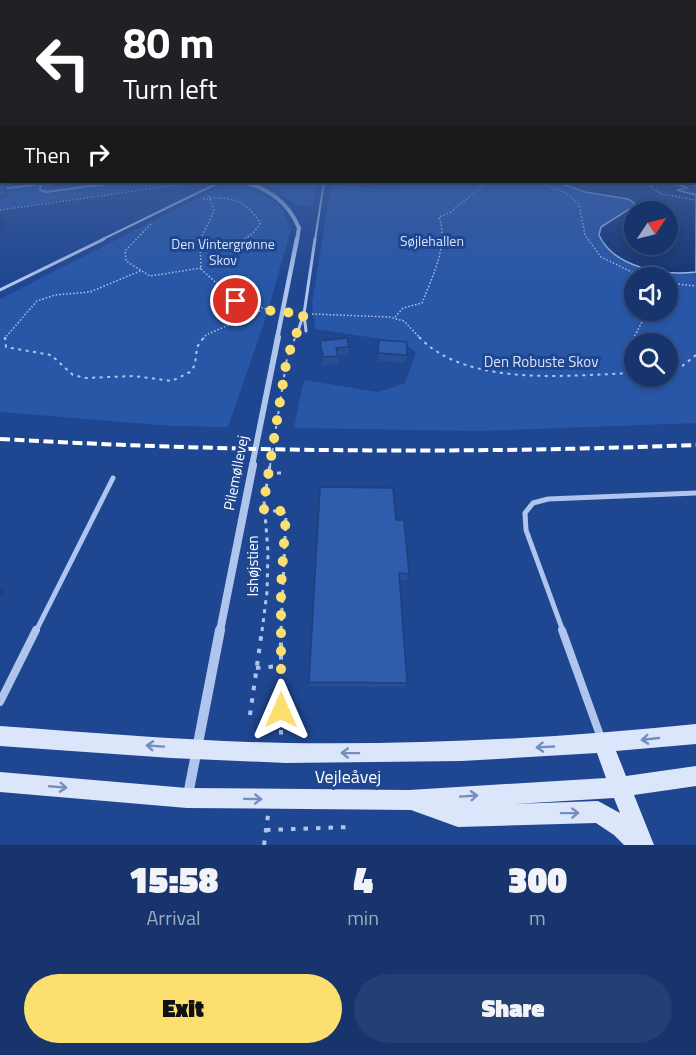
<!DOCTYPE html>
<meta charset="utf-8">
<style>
:root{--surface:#17346c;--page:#243f74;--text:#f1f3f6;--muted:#9eaac2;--line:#364f7f;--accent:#fbdf6f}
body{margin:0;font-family:"Titillium Web",sans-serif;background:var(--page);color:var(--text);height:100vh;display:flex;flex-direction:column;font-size:22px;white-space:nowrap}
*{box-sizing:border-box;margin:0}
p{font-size:20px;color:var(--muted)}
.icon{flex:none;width:33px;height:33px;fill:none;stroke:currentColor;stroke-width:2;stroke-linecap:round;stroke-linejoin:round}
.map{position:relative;height:845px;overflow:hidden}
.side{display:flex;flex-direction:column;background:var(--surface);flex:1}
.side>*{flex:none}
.hud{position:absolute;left:0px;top:0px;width:696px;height:183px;box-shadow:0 3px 9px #0003,0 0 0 2px var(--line);background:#202124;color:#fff;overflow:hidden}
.needle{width:39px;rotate:55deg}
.buttons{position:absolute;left:624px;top:201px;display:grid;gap:12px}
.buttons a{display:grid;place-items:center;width:54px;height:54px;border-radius:50%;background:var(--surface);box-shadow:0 3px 9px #0003,0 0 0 2px var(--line);font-size:30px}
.pin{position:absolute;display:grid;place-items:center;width:51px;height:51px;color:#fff;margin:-26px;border:3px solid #fff;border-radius:50%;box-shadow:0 2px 6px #0007}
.me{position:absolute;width:66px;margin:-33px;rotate:0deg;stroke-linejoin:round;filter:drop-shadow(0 0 4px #0008)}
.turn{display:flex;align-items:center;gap:21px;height:126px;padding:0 24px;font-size:27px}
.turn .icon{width:78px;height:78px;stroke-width:2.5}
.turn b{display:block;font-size:42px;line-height:51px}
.then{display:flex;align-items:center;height:57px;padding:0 24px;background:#0003;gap:12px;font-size:22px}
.eta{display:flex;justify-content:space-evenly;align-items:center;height:102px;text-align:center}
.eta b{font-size:36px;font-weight:800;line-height:42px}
.primary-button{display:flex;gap:12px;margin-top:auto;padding:12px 24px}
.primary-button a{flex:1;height:69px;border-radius:36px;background:var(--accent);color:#111;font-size:24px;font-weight:800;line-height:69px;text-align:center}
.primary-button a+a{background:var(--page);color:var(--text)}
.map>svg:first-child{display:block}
</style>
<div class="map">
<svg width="696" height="845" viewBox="0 0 696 845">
<rect width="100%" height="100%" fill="#1f4690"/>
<path fill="#2957a8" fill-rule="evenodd" d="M0,164L2,182H183L0,209Z
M229,182L261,192L281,207L291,229L267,314L228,427L172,426L0,412V299Z
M254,182H316L313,206L297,205L276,190Z
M402,182H557L585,192L628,199L634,203V206C621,215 603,219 599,235L602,243L675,274L696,272V423L481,431L294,428L304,380L378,392L405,383L416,352L402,342L315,329L312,304L331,185L398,190ZM634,278H668V310H634ZM634,344H668V376H634Z"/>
<path fill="#15346f" stroke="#a3bfee" stroke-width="1.5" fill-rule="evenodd" d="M557,182H647C660,187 670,179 687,188L677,190L696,195V272C664,276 614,268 599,235L601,227L634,206V203L628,199L585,192ZM634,212H668V244H634Z"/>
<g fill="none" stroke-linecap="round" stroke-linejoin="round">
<path stroke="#a3bfee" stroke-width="2" d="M687,182L696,185"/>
<path stroke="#afc5ed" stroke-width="1.5" stroke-dasharray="1.5 2" stroke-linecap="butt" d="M538,182L566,193L579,204L585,235L601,257L644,278
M651,182V187L662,194L696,200
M209,196L214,211L200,240L201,269L236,301L274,311
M0,210L197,182
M151,224L125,251L126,261L150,276L201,268
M200,247C222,244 249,246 260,223C246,199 227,195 201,200
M668,283L696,286
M312,314L389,317L404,321L421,339
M395,317L403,308L422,303C432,277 449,245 439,217L451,212L487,182
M4,339L37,301L55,295L90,292L140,271
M203,339L206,335L262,310
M633,339L644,318V310"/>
<path stroke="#afc5ed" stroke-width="2" stroke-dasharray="3 4.5" stroke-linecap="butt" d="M5,337L6,347L51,355L73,375L86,378L134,376L172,381L190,372L195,365L197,347L204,337
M419,337C468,388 570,375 634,373
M668,371L681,367L696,355
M629,373L630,344L634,337
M270,466L287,358L295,338"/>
<path stroke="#afc5ed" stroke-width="3" stroke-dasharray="4 5" stroke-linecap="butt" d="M268,473H284
M264,511H282L286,514L281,631
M262,631L267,592L268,552L264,501L270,465"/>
<path stroke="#afc5ed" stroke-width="4" stroke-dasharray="4.5 8" stroke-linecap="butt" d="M281,630V737
M256,668L280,666
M250,715L262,630
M266,830L349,827
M264,845L268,815"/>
<path stroke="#afc5ed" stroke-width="2" d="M41,182L40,190L46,192L122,182
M0,189L58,182
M101,240L220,182
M315,240L324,182"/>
<path stroke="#afc5ed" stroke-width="3" d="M0,290L104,239
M298,331L303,316
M306,331L304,314L315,239"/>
<path stroke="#afc5ed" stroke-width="5" d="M36,631L113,478
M563,631L526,530L525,513L533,503L548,499L696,493"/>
<path stroke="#afc5ed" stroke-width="8" d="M562,630L601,738
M0,702L36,630"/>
<path stroke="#afc5ed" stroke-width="4" d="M244,182C270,190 288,202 299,228L297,240"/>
<path stroke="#afc5ed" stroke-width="4.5" d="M277,339L297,239"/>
<path stroke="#afc5ed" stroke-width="6" d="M252,466L278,337"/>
<path stroke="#afc5ed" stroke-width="8" d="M220,631L253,465"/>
<path stroke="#afc5ed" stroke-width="10" d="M188,795L220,630"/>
<path fill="#dbe6fa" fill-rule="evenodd" d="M694,168H696V172H694Z
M696,724V744L616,751L626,776L696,766V786L634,795L654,845H624L614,835L596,823L458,827L411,810L187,808L0,792V772L187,788L409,790L606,778L597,753L462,761L286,763L171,758L0,746V726C95,733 191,741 287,743C423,745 560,738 696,724ZM614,798L620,813L598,801L515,804Z"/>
<path stroke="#fff" stroke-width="4" stroke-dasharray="10 4.5" stroke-linecap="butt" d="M0,439C232,452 464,454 696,445"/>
</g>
<path fill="#284f95" d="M380,182H400L398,190L380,188Z
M379,340L407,355L406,363L378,361Z
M320,341L349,347V355L338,356V364L323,366Z
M396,520L409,574L407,580H400L407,683L405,687L310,686L309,682Z"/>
<path fill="#214079" d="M7,182H11L10,184L0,187V183Z
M68,182H91L56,187L54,184Z
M6,188L8,191L6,198L0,199V195Z
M2,214L6,221L4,231L0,232V222Z
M0,587L4,591L0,597Z"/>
<path fill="#2f5cad" stroke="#214079" stroke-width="1.5" d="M0,164H2V182H7L0,183Z
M57,182H68L54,184Z
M6,188L4,195H0V189Z
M347,338L349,347L336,348L338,356L323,357L320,341Z
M379,340L407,342V355L378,353Z
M320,487L393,488L396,520H404L409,574L399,573L407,683L309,682Z"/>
<defs><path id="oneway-shaft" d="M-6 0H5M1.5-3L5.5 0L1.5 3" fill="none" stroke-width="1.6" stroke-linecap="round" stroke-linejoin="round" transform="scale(1.5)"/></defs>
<g stroke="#748ec0">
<use href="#oneway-shaft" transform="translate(650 739) rotate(174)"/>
<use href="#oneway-shaft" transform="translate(155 746) rotate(-176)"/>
<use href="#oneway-shaft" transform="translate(545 747) rotate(177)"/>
<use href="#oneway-shaft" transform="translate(350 753) rotate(-179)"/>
<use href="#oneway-shaft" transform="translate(58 787) rotate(5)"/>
<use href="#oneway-shaft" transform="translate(469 796) rotate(-4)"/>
<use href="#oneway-shaft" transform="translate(253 799) rotate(1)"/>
<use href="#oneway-shaft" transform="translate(570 813) rotate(-1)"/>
</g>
<linearGradient id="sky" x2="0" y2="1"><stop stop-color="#11264f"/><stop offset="0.58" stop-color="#3c5d9c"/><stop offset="1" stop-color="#3c5d9c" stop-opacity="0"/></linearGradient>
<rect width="696" height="282" fill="url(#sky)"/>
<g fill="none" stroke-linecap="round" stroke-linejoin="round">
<path stroke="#fbdf6f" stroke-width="10" stroke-dasharray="0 18" d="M236,301L262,310L304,314L287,358L264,501V511H282L286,514L281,587V710"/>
</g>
<g text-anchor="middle" stroke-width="6" stroke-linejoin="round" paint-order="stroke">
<g font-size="14" fill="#d5e2f9" stroke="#1f4690">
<text x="432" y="246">Søjlehallen</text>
<text x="223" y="249">Den Vintergrønne<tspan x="223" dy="16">Skov</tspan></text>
</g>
<g font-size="15" fill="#d5e2f9" stroke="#1f4690">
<text x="541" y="367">Den Robuste Skov</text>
</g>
<g font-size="15" fill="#fff" stroke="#1f4690">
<text transform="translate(236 473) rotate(-79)" y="5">Pilemøllevej</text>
<text transform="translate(253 566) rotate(-90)" y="5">Ishøjstien</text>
</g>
<g font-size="18" fill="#fff" stroke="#1f4690">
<text x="348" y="783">Vejleåvej</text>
</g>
</g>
</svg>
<div class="buttons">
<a><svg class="needle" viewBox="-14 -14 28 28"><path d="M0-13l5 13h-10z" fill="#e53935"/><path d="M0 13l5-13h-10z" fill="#9eaac2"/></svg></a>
<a><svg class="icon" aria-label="sound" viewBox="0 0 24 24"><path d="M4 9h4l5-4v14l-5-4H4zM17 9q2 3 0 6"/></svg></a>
<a><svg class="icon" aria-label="search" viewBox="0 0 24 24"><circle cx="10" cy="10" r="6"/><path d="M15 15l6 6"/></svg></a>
</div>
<div class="pin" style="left:236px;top:301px;background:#d93025"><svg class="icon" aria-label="arrive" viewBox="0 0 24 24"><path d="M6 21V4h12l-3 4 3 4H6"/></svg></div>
<svg class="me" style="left:281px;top:710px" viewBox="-20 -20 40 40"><path d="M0-17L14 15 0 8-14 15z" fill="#fbdf6f" stroke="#fff" stroke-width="4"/></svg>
<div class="hud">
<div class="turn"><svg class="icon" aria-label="left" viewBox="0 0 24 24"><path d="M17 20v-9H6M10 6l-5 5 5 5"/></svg><div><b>80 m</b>Turn left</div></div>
<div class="then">Then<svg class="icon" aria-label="right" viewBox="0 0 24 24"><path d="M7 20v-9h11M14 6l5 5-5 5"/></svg></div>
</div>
</div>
<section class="side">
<div class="eta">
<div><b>15:58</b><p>Arrival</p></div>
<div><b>4</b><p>min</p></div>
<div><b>300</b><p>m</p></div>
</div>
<div class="primary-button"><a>Exit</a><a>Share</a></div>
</section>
